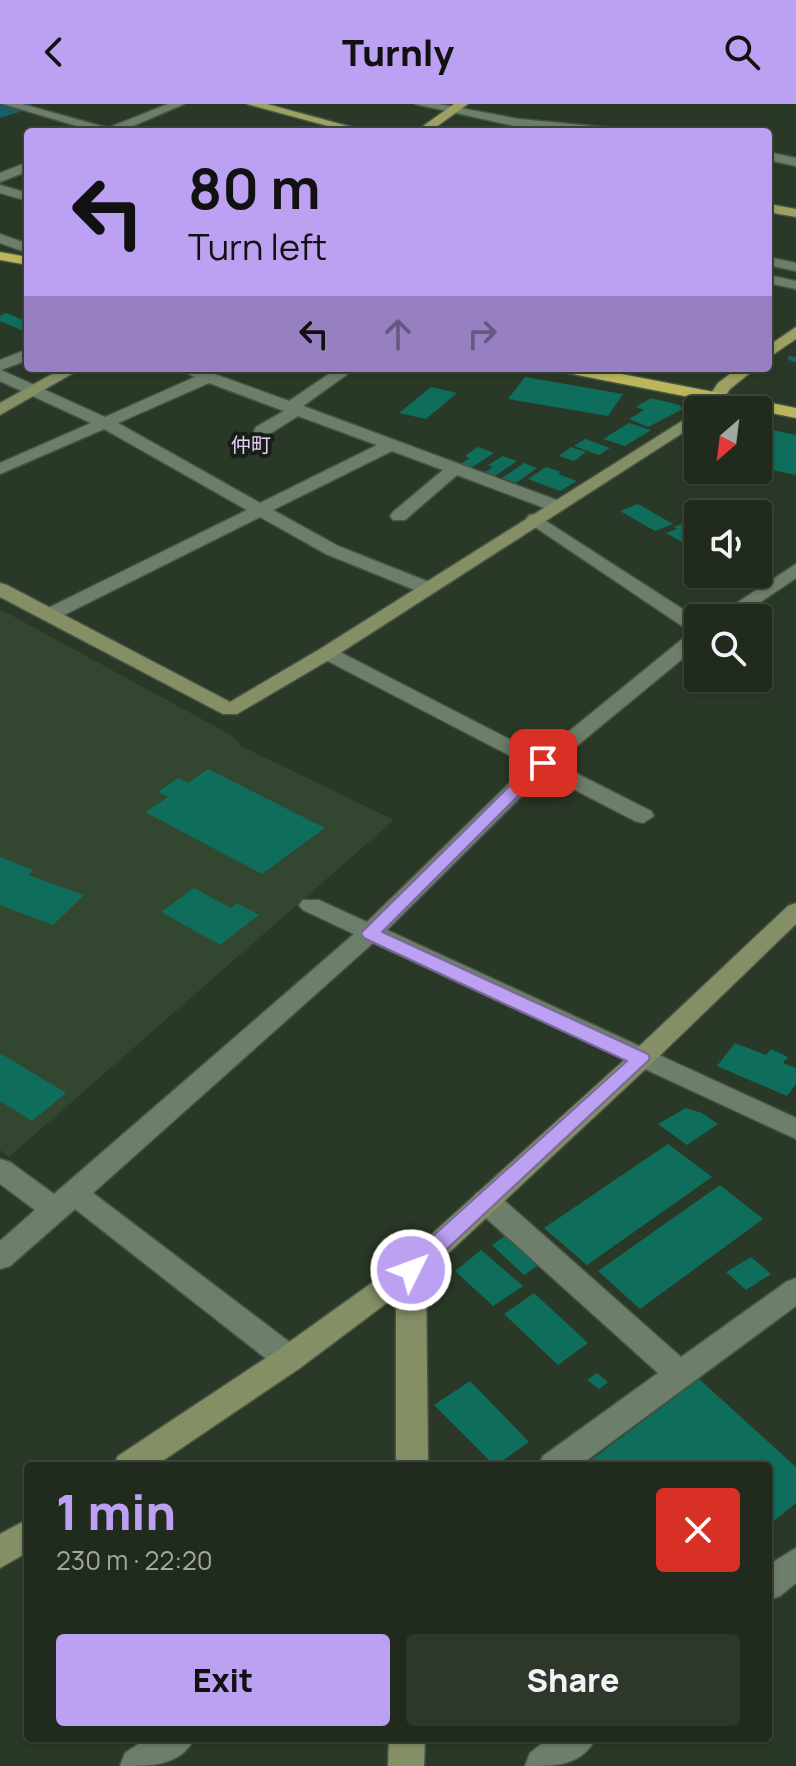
<!DOCTYPE html>
<meta charset="utf-8">
<style>
:root{--surface:#202b1d;--page:#2d372a;--text:#f1f3f6;--muted:#a2a7a4;--line:#3d473b;--accent:#bca0f2}
body{margin:0;font-family:Manrope,"Noto Sans JP",sans-serif;background:var(--page);color:var(--text);height:100vh;display:flex;flex-direction:column;font-size:30px;white-space:nowrap}
*{box-sizing:border-box;margin:0}
p{font-size:26px;color:var(--muted)}
.icon{flex:none;width:44px;height:44px;fill:none;stroke:currentColor;stroke-width:2;stroke-linecap:round;stroke-linejoin:round}
.map{position:relative;flex:1;overflow:hidden}
.details{position:absolute;left:24px;top:1358px;width:748px;height:280px;display:flex;flex-direction:column;background:var(--surface);border-radius:8px;box-shadow:0 2px 6px #0004,0 0 0 2px var(--line)}
.details>*{flex:none}
.banner{position:absolute;left:24px;top:24px;width:748px;height:244px;border-radius:8px;box-shadow:0 2px 6px #0004,0 0 0 2px var(--line);background:#bca0f2;color:#111;overflow:hidden}
.needle{width:52px;rotate:208deg}
.buttons{position:absolute;left:684px;top:292px;display:grid;gap:16px}
.buttons a{display:grid;place-items:center;width:88px;height:88px;border-radius:8px;background:var(--surface);box-shadow:0 2px 6px #0004,0 0 0 2px var(--line);font-size:40px}
.pin{position:absolute;display:grid;place-items:center;width:68px;height:68px;color:#fff;margin:-34px;border-radius:16px;box-shadow:0 4px 12px #0006}
.me{position:absolute;width:88px;margin:-44px;rotate:48deg;stroke-linejoin:round;filter:drop-shadow(0 0 6px #0008)}
.turn{display:flex;align-items:center;gap:28px;height:168px;padding:0 32px;font-size:36px}
.turn .icon{width:104px;height:104px;stroke-width:2.5}
.turn b{display:block;font-size:56px;line-height:68px}
.lanes{display:flex;align-items:center;height:76px;padding:0 32px;background:#0003;justify-content:center;gap:40px;direction:ltr}
.lanes .off{opacity:.35}
.round{display:grid;place-items:center;flex:none;width:84px;height:84px;border-radius:8px;background:var(--page)}
.summary{display:flex;align-items:center;justify-content:space-between;height:136px;padding:0 32px}
h1{font-size:48px;font-weight:800;line-height:60px;color:var(--accent)}
.button{display:flex;gap:16px;margin-top:auto;padding:16px 32px}
.button a{flex:1;height:92px;border-radius:8px;background:var(--accent);color:#111;font-size:32px;font-weight:800;line-height:92px;text-align:center}
.button a+a{background:var(--page);color:var(--text)}
header{display:flex;justify-content:space-between;align-items:center;height:104px;padding:0 32px;background:var(--accent);color:#111;font-size:36px;font-weight:800}
.map>svg:first-child{display:block}
</style>
<header><svg class="icon" aria-label="back" viewBox="0 0 24 24"><path d="M15 5l-7 7 7 7"/></svg>Turnly<svg class="icon" aria-label="search" viewBox="0 0 24 24"><circle cx="10" cy="10" r="6"/><path d="M15 15l6 6"/></svg></header>
<div class="map">
<svg width="796" height="1662" viewBox="0 0 796 1662">
<rect width="100%" height="100%" fill="#2a3927"/>
<path fill="#33462f" d="M0,505L231,631L241,642L394,716L9,1053L0,1046Z"/>
<g fill="none" stroke-linecap="round" stroke-linejoin="round">
<path stroke="#1b5d66" stroke-width="5" d="M790,254L796,256"/>
<path fill="#1b5d66" fill-rule="evenodd" d="M0,0H32L29,5L0,14Z"/>
</g>
<path fill="#0f6e5b" d="M6,209L28,218V229L0,217V212Z
M525,273L623,290L608,312L508,295Z
M431,283L457,289L426,315L399,309Z
M651,294L679,301L683,305L648,323L629,315L644,306L636,303Z
M629,319L651,326L625,342L603,335Z
M762,324L796,331V371L758,363V330Z
M585,335L610,344L599,351L574,342Z
M478,343L494,349L471,364L460,360L470,354L465,352Z
M571,343L586,348L574,357L559,352Z
M503,352L517,357L495,372L485,368L493,363L488,361Z
M524,359L537,364L516,379L502,374Z
M546,363L561,368L558,370L577,377L560,387L528,375Z
M638,400L673,420L655,427L620,407Z
M698,414V447L666,429L677,425L674,423Z
M208,665L325,724L262,770L145,708L168,693L158,688L178,674L188,679Z
M0,753L33,766L28,771L84,791L53,821L0,801Z
M194,784L231,804L237,799L259,811L220,841L161,808Z
M735,939L766,951L771,945L788,953L783,959L796,964V980L787,992L717,962Z
M0,949L66,989L32,1017L0,997Z
M686,1004L702,1009L718,1020L687,1041L658,1020Z
M668,1040L712,1073L587,1161L544,1124Z
M720,1081L763,1115L640,1205L598,1167Z
M509,1129L543,1158L524,1171L492,1141Z
M481,1146L523,1182L493,1202L455,1167Z
M751,1153L771,1170L746,1186L726,1168Z
M534,1189L588,1239L558,1261L504,1210Z
M597,1269L608,1278L599,1285L587,1276Z
M699,1275L796,1363V1399L768,1422V1362H583Z
M470,1277L529,1338L495,1362L434,1301Z"/>
<g fill="none" stroke-linecap="round" stroke-linejoin="round">
<defs>
<path id="street" d="M3,0H22L108,24L168,0H184L119,28H97Z
M415,0H439L519,15L612,24L618,28L519,23Z
M768,48L796,54V62L768,56Z
M28,58V67L0,78V69Z
M0,81L28,89V97L0,89Z
M0,130L28,140V149L0,139Z
M768,153L796,159V167L768,161Z
M768,171L796,177V185L768,179Z
M28,245V256L1,266L105,313L195,273L176,264H198L289,297L338,264H356L303,302L562,398L565,402L562,406H550L457,371L405,416H393L390,412L393,408L443,366L392,347L273,406L338,442L434,480L436,484L434,488H420L326,450L260,413L56,515H42L39,511L42,507L247,406L104,325L0,370V359L91,319L0,277V256ZM209,279L284,307L256,323L254,327L256,331H268L298,312L377,341L260,399L118,319Z
M535,410L698,515V542L556,659L651,707L654,712L643,719L635,717L544,670L387,826L796,1014V1035L373,839L93,1089L300,1246L304,1255L300,1264L289,1268L278,1264L75,1105L10,1162L0,1165V1137L35,1106L0,1080V1055L10,1058L54,1090L354,830L303,806L299,801L303,796H319L367,818L528,661L320,553L317,549L320,545H334L540,651L691,528L529,419L526,415L529,411Z
M796,460V474L737,514H714Z
M486,1086L496,1089L681,1253L786,1178L796,1174V1202L579,1362H538L543,1352L658,1269L476,1105L472,1097L476,1089Z
M796,1444V1479L780,1492L768,1496V1461Z
M147,1634H195C180,1662 152,1662 120,1662L125,1649Z
M549,1634H596C581,1662 557,1662 525,1662L530,1649Z"/>
<path id="secondary" d="M63,264H82L0,311V299Z
M698,307V319L334,553L237,610H223L0,493V479L7,481L230,598L320,545Z
M796,799V820L650,961L426,1170L428,1362H396V1192L300,1264L155,1362H113L118,1352L278,1246L401,1158L632,949L788,802Z
M28,1415V1448L0,1464V1430Z
M389,1634H425L424,1662H388Z"/>
<path id="primary" d="M247,0H267L370,28H350Z
M454,0H468L429,28H415Z
M768,100L796,105V113L768,108Z
M796,223V235L768,254V242Z
M738,264H756L730,285L722,297H710L708,294L718,279Z"/>
<path id="highway" d="M0,148L28,153V161L0,156Z
M559,264H591L796,304V314L567,269Z"/>
</defs>
<use href="#street" stroke="#475444" stroke-width="3"/>
<use href="#secondary" stroke="#475444" stroke-width="3"/>
<use href="#primary" stroke="#475444" stroke-width="3"/>
<use href="#highway" stroke="#475444" stroke-width="3"/>
<use href="#street" fill="#6d7e6a" fill-rule="evenodd"/>
<use href="#secondary" fill="#848f66" fill-rule="evenodd"/>
<use href="#primary" fill="#9ca061" fill-rule="evenodd"/>
<use href="#highway" fill="#bbb65b" fill-rule="evenodd"/>
</g>
<path fill="#bca0f2" stroke="#7a689d" stroke-width="2" d="M543,654L551,659L382,828L648,950L650,955L418,1172L411,1174L403,1172L400,1166L403,1159L627,957L364,834L361,829L537,655Z"/>
<g text-anchor="middle" stroke-width="8" stroke-linejoin="round" paint-order="stroke">
<g font-size="20" fill="#e5cef7" stroke="#171e16">
<text x="251" y="348">仲町</text>
</g>
</g>
</svg>
<div class="buttons">
<a><svg class="needle" viewBox="-14 -14 28 28"><path d="M0-13l5 13h-10z" fill="#e53935"/><path d="M0 13l5-13h-10z" fill="#a2a7a4"/></svg></a>
<a><svg class="icon" aria-label="sound" viewBox="0 0 24 24"><path d="M4 9h4l5-4v14l-5-4H4zM17 9q2 3 0 6"/></svg></a>
<a><svg class="icon" aria-label="search" viewBox="0 0 24 24"><circle cx="10" cy="10" r="6"/><path d="M15 15l6 6"/></svg></a>
</div>
<div class="pin" style="left:543px;top:659px;background:#d93025"><svg class="icon" aria-label="arrive" viewBox="0 0 24 24"><path d="M6 21V4h12l-3 4 3 4H6"/></svg></div>
<svg class="me" style="left:411px;top:1166px" viewBox="-20 -20 40 40"><circle r="17" fill="#bca0f2" stroke="#fff" stroke-width="3"/><path d="M0-11L8 9 0 5-8 9z" fill="#fff"/></svg>
<div class="banner">
<div class="turn"><svg class="icon" aria-label="left" viewBox="0 0 24 24"><path d="M17 20v-9H6M10 6l-5 5 5 5"/></svg><div><b>80 m</b>Turn left</div></div>
<div class="lanes"><svg class="icon" aria-label="left" viewBox="0 0 24 24"><path d="M17 20v-9H6M10 6l-5 5 5 5"/></svg><svg class="icon off" aria-label="ahead" viewBox="0 0 24 24"><path d="M12 20V5M6 11l6-6 6 6"/></svg><svg class="icon off" aria-label="right" viewBox="0 0 24 24"><path d="M7 20v-9h11M14 6l5 5-5 5"/></svg></div>
</div>
<section class="details">
<div class="summary"><div><h1>1 min</h1><p>230 m · 22:20</p></div><a class="round" style="background:#d93025;color:#fff"><svg class="icon" aria-label="close" viewBox="0 0 24 24"><path d="M6 6l12 12M18 6L6 18"/></svg></a></div>
<div class="button"><a>Exit</a><a>Share</a></div>
</section>
</div>
